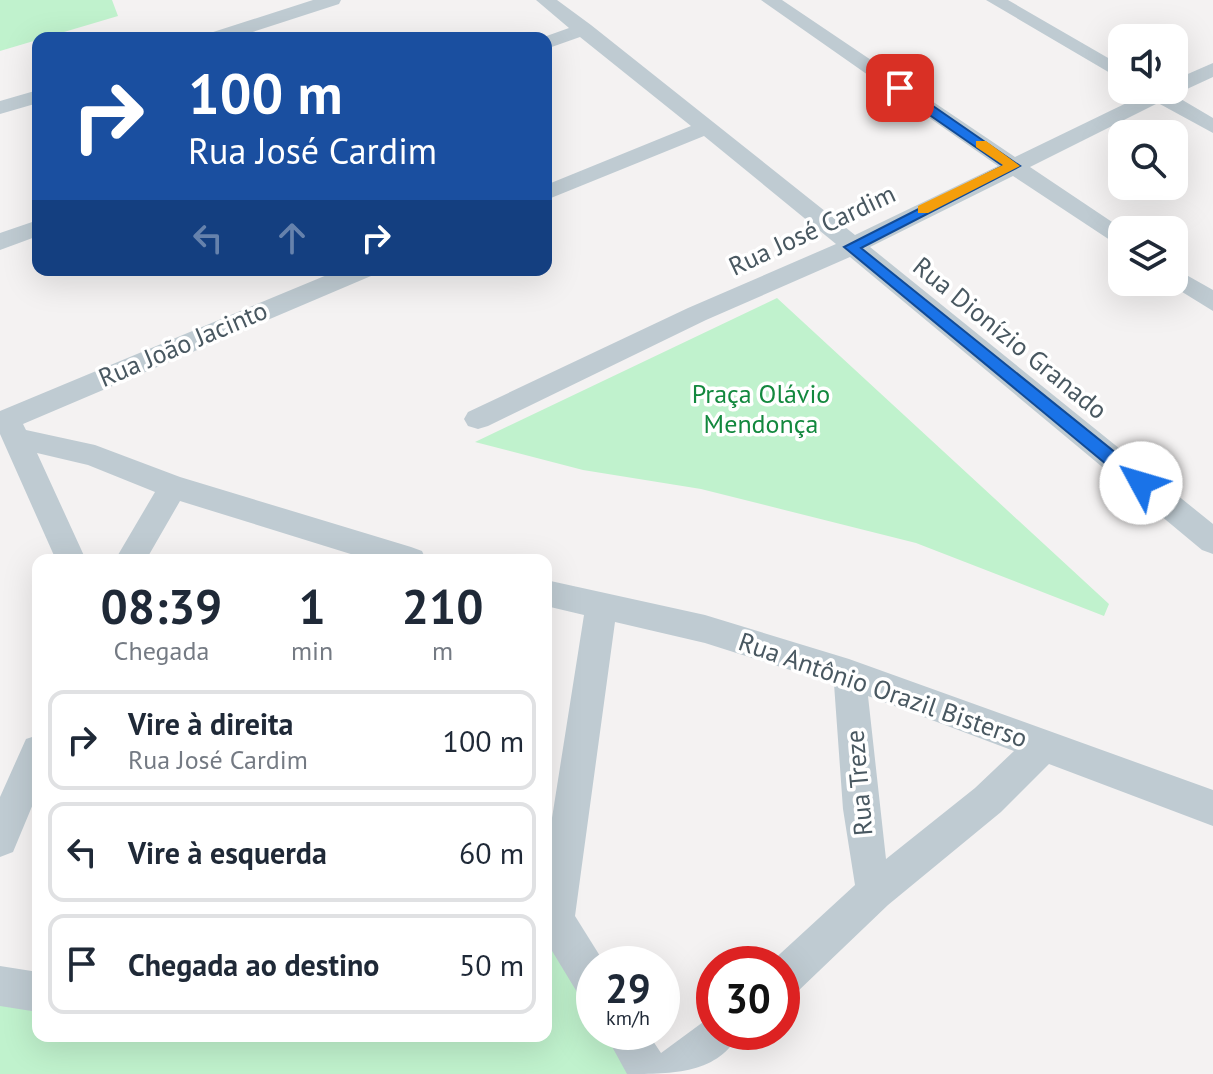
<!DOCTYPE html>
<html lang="pt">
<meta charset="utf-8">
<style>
:root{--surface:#fff;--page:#f6f6f7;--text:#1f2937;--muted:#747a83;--line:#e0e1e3}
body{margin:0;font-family:"PT Sans",sans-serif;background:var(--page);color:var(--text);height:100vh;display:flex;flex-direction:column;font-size:30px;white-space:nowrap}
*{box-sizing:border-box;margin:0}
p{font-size:26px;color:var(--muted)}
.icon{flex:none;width:44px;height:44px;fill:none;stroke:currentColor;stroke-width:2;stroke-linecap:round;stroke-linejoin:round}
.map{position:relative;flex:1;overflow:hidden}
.drawer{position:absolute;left:32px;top:554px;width:520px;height:488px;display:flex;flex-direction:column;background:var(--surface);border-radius:16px;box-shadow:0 8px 32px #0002}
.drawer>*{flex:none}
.banner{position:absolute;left:32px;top:32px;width:520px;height:244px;border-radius:16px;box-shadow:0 8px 32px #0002;background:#1a4fa0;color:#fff;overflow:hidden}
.buttons{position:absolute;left:1108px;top:24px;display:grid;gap:16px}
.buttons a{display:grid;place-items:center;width:80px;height:80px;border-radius:16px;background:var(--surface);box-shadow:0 8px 32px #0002;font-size:40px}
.speed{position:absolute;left:576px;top:946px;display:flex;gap:16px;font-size:40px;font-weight:700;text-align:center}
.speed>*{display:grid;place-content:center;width:104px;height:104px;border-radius:50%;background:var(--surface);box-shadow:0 8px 32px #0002;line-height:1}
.speed small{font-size:20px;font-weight:400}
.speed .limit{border:12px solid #d22;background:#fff;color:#111}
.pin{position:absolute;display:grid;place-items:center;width:68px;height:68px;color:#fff;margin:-34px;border-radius:16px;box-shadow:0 4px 12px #0006}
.me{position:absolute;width:88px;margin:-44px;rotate:309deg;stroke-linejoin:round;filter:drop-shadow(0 0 6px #0008)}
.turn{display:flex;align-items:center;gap:28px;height:168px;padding:0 24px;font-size:36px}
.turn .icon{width:104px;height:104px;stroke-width:2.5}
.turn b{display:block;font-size:56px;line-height:68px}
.lanes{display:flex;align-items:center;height:76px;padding:0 24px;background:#0003;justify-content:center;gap:40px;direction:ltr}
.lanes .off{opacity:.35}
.eta{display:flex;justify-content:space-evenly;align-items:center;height:136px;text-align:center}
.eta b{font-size:48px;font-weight:600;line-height:56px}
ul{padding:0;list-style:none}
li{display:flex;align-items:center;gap:24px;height:100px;margin:0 16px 12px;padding:0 8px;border:4px solid var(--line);border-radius:16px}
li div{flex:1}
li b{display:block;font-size:30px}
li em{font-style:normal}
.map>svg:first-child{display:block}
</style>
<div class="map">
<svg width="1213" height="1074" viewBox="0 0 1213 1074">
<rect width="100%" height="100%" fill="#f4f2f2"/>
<path fill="#c0f2cd" d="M0,0H112L118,16L0,51Z
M777,298L1109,604L1104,616L916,543L701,489L583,470L475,442Z
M550,935L594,1005V1032H611L638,1074H0V978L38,981V1036H546V936Z"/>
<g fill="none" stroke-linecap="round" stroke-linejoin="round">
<path fill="#bfcbd2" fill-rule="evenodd" d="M313,0H341L339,4L234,38H204L207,34Z
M536,0H557L591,25L855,235L998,166L761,0H782L1015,157L1143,95L1140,90H1174V80L1213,63V77L1174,95L1213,118V133L1158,103L1030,167L1124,230L1122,248L1013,176L870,247L1213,524V554L1202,550L850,257L706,320L488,426L478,429L468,426L464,419L468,412L688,308L836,244L704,136L546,200V185L691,126L580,37L546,49V38H541L569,28Z
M986,0H1008L1122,66V80Z
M38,90V103L0,114V101Z
M38,220V236L0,250V233Z
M1174,268L1213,290V311L1166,282H1174Z
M339,270H374L371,276L23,424L26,430L95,445L180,477L411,547L422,551L426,560H370L180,501L146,560H115L155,492L88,465L37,453L86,560H56L0,434V411Z
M546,580L705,615L849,659L1213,790V826L1049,764L1001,812L888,905L796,993L782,999V964H769L855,885L843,809L834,684L705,643L615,622L575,916L605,964H594V1003L580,997L546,941V856L584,615L546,606ZM868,696L1014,751L975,788L886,859Z
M38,735V792L13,852L0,857V797L26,739Z
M0,966L38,972V1012L0,1006Z
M714,1014V1032H740C719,1074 673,1074 627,1074L604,1032H647L661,1053Z"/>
</g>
<path fill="#1a73e8" stroke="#114b97" stroke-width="2" d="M895,86H904L1020,166L861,248L1147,478V488H1135L844,247L1003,166L895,91Z"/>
<path fill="#f59e0b" d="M976,141H986L1020,166L928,213H918V206L1003,165L976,147Z"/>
<g text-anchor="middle" stroke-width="7" stroke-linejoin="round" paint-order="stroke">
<g font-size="26" fill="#495861" stroke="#fff">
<text transform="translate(812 230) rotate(-25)" y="9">Rua José Cardim</text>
<text transform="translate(1010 338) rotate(39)" y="9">Rua Dionízio Granado</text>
<text transform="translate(183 344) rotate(-23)" y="9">Rua João Jacinto</text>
<text transform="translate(883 690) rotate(19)" y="9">Rua Antônio Orazil Bisterso</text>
<text transform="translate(859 783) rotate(-95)" y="9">Rua Treze</text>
</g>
<g font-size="26" fill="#13883e" stroke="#fff">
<text x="761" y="403">Praça Olávio<tspan x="761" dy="30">Mendonça</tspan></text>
</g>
</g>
</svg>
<div class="buttons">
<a><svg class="icon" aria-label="sound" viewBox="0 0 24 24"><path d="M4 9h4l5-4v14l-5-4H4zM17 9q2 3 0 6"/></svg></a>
<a><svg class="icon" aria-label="search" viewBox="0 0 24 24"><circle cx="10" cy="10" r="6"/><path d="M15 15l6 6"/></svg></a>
<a><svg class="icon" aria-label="layers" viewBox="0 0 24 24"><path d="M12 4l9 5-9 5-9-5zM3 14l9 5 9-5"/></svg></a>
</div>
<div class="speed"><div>29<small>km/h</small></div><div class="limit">30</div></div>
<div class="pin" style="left:900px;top:88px;background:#d93025"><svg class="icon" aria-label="arrive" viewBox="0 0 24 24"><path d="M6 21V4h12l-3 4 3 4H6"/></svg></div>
<svg class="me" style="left:1141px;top:483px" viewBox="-20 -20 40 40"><circle r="19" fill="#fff"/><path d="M0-13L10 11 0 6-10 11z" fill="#1a73e8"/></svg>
<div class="banner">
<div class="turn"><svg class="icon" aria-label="right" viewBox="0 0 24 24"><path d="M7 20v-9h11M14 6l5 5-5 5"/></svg><div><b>100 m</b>Rua José Cardim</div></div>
<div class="lanes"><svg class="icon off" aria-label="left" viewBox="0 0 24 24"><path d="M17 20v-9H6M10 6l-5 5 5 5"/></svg><svg class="icon off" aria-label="ahead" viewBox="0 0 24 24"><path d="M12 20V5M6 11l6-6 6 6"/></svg><svg class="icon" aria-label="right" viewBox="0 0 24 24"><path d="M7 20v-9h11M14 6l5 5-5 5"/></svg></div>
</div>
<section class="drawer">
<div class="eta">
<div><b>08:39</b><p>Chegada</p></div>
<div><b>1</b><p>min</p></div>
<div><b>210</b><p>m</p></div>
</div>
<ul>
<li><svg class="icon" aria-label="right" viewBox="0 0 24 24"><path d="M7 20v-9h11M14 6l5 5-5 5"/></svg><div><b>Vire à direita</b><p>Rua José Cardim</p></div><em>100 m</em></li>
<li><svg class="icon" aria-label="left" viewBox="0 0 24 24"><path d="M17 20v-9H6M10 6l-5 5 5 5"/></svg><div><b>Vire à esquerda</b></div><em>60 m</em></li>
<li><svg class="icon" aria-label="arrive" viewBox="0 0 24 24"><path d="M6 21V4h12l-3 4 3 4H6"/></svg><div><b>Chegada ao destino</b></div><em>50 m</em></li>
</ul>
</section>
</div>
